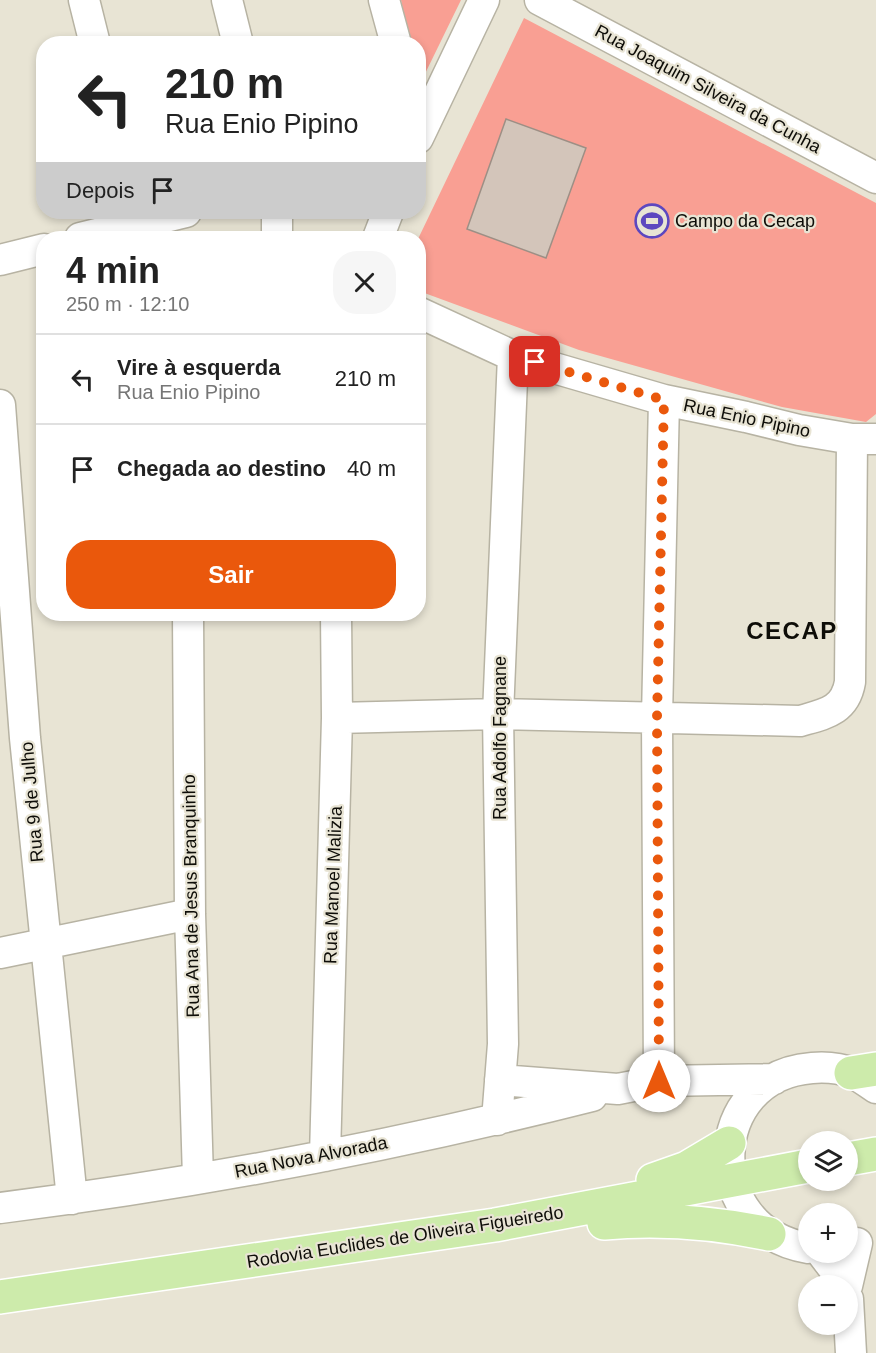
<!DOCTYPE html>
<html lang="pt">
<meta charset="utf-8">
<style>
:root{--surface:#fff;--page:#f6f6f6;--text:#222;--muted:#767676;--line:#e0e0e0;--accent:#ea580c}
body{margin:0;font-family:Arial,sans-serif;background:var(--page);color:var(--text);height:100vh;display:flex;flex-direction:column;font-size:22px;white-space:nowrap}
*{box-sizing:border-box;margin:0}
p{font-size:20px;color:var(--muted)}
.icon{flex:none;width:33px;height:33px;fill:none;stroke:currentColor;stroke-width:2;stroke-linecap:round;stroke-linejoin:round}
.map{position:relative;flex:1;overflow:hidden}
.drawer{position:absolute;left:36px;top:231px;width:390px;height:390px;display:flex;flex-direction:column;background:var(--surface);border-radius:24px;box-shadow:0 3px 9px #0003}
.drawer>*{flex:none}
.top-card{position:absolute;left:36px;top:36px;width:390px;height:183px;border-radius:24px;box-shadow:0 3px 9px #0003;background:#fff;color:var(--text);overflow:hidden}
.buttons{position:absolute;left:798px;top:1131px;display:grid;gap:12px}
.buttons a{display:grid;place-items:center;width:60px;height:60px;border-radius:50%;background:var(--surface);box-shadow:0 3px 9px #0003;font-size:30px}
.pin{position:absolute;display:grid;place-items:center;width:51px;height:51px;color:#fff;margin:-26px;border-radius:12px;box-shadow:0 3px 9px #0006}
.me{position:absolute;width:66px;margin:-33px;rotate:0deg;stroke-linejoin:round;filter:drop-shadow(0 0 4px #0008)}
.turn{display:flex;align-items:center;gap:21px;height:126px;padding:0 30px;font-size:27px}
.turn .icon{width:78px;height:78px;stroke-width:2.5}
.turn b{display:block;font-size:42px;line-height:51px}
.then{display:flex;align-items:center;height:57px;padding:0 30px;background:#0003;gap:12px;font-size:22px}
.round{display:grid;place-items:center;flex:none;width:63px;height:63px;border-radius:24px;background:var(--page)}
.head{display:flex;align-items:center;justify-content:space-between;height:102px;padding:0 30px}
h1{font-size:36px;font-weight:600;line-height:45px}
.action{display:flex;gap:12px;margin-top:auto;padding:12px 30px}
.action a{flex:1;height:69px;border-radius:24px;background:var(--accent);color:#fff;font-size:24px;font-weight:600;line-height:69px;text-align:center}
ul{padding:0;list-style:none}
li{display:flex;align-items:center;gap:18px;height:90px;padding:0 30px;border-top:2px solid var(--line)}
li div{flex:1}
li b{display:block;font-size:22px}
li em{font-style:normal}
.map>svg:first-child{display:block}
</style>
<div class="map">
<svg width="876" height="1353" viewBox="0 0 876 1353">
<rect width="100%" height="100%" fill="#e8e4d4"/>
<path fill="#f99f93" d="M401,0H461L419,86L418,44L410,43Z
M524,18L876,203V414L866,422L782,407L579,350L419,291L418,239Z"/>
<path fill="#d3c5ba" stroke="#9d8f85" stroke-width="1.5" d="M506,119L586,148L546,258L467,229Z"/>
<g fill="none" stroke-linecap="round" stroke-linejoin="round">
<defs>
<path id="minor" d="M84,0L95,44
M227,0L238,44
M384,0L396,44
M540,0L876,178
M418,138L484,0
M277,212V238
M80,238L186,212
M378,238L388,212
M0,260L44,249
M418,312L513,356L664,400L746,417L799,430L852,439H876
M0,405L25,738L72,1199
M188,614L190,914L198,1178
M337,718L498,714L800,721C825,714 845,711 850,682L852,439
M0,953L190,914
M500,1080L618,1089L659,1081L657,718L664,400
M659,1081L774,1079
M497,1120L503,1044L498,714L513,356
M325,1156L337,718L336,614
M0,1208C199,1183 398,1145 592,1096
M808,1248C700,1230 705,1076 812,1068C825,1067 840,1068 852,1073C861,1077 868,1083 876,1088
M821,1252L847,1286
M847,1286L857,1243
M848,1299L851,1353"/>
<path id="major" d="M851,1073L876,1069
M848,1159L876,1154
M653,1180L687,1168L729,1143
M604,1223C660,1218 713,1222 769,1234
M0,1297L495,1225L808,1166"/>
</defs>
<use href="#minor" stroke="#b7b3a3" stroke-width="33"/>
<use href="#major" stroke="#fff" stroke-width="36"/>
<use href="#minor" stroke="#fff" stroke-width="30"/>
<use href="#major" stroke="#cdebab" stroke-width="33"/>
</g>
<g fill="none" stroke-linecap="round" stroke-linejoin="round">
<path stroke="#ea580c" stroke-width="10" stroke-dasharray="0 18" d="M535,362L664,400L657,718L659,1081"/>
</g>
<defs>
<symbol id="stadium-ring" viewBox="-11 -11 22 22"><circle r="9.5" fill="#e8e4d4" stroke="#5d47bf" stroke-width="1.5"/><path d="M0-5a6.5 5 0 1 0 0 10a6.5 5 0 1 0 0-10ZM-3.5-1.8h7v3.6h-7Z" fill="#5d47bf"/></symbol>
</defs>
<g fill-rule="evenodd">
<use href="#stadium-ring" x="633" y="202" width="38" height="38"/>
</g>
<g text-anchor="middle" stroke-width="4.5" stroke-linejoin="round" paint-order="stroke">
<g font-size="18" fill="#0e0d08" stroke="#e8e4d4">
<text transform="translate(708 89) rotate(28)" y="6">Rua Joaquim Silveira da Cunha</text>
<text transform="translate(747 418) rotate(12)" y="6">Rua Enio Pipino</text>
<text transform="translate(500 738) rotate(-90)" y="6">Rua Adolfo Fagnane</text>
<text transform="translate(32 802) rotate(-95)" y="6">Rua 9 de Julho</text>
<text transform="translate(333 885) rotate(-88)" y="6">Rua Manoel Malizia</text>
<text transform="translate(191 896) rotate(-91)" y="6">Rua Ana de Jesus Branquinho</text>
<text transform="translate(311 1157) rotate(-11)" y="6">Rua Nova Alvorada</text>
<text transform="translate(405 1237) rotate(-9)" y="6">Rodovia Euclides de Oliveira Figueiredo</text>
</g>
<g font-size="18" fill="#0e0d08" stroke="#e8e4d4" text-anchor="start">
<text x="675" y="227">Campo da Cecap</text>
</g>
<g font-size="24" font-weight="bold" letter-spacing="1.5" fill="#0e0d08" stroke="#e8e4d4">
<text x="792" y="639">CECAP</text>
</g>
</g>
</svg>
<div class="buttons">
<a><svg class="icon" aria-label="layers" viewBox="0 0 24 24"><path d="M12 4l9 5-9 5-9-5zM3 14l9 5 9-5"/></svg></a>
<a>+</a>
<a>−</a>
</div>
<div class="pin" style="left:535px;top:362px;background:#d93025"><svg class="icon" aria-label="arrive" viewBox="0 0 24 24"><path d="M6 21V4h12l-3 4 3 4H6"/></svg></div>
<svg class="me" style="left:659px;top:1081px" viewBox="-20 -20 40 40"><circle r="19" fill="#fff"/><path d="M0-13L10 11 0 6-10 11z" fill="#ea580c"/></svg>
<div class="top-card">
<div class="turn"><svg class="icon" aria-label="left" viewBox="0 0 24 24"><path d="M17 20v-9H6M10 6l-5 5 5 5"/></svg><div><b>210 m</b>Rua Enio Pipino</div></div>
<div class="then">Depois<svg class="icon" aria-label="arrive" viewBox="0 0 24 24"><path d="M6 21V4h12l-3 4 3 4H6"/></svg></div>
</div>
<section class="drawer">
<div class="head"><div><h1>4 min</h1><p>250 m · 12:10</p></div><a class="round"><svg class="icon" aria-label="close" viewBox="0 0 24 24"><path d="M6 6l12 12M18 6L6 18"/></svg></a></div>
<ul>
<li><svg class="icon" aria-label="left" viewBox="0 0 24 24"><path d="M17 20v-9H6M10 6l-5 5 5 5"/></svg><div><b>Vire à esquerda</b><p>Rua Enio Pipino</p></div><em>210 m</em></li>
<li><svg class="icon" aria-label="arrive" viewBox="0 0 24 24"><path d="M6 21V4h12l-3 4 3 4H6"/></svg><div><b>Chegada ao destino</b></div><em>40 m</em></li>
</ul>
<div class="action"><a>Sair</a></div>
</section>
</div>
